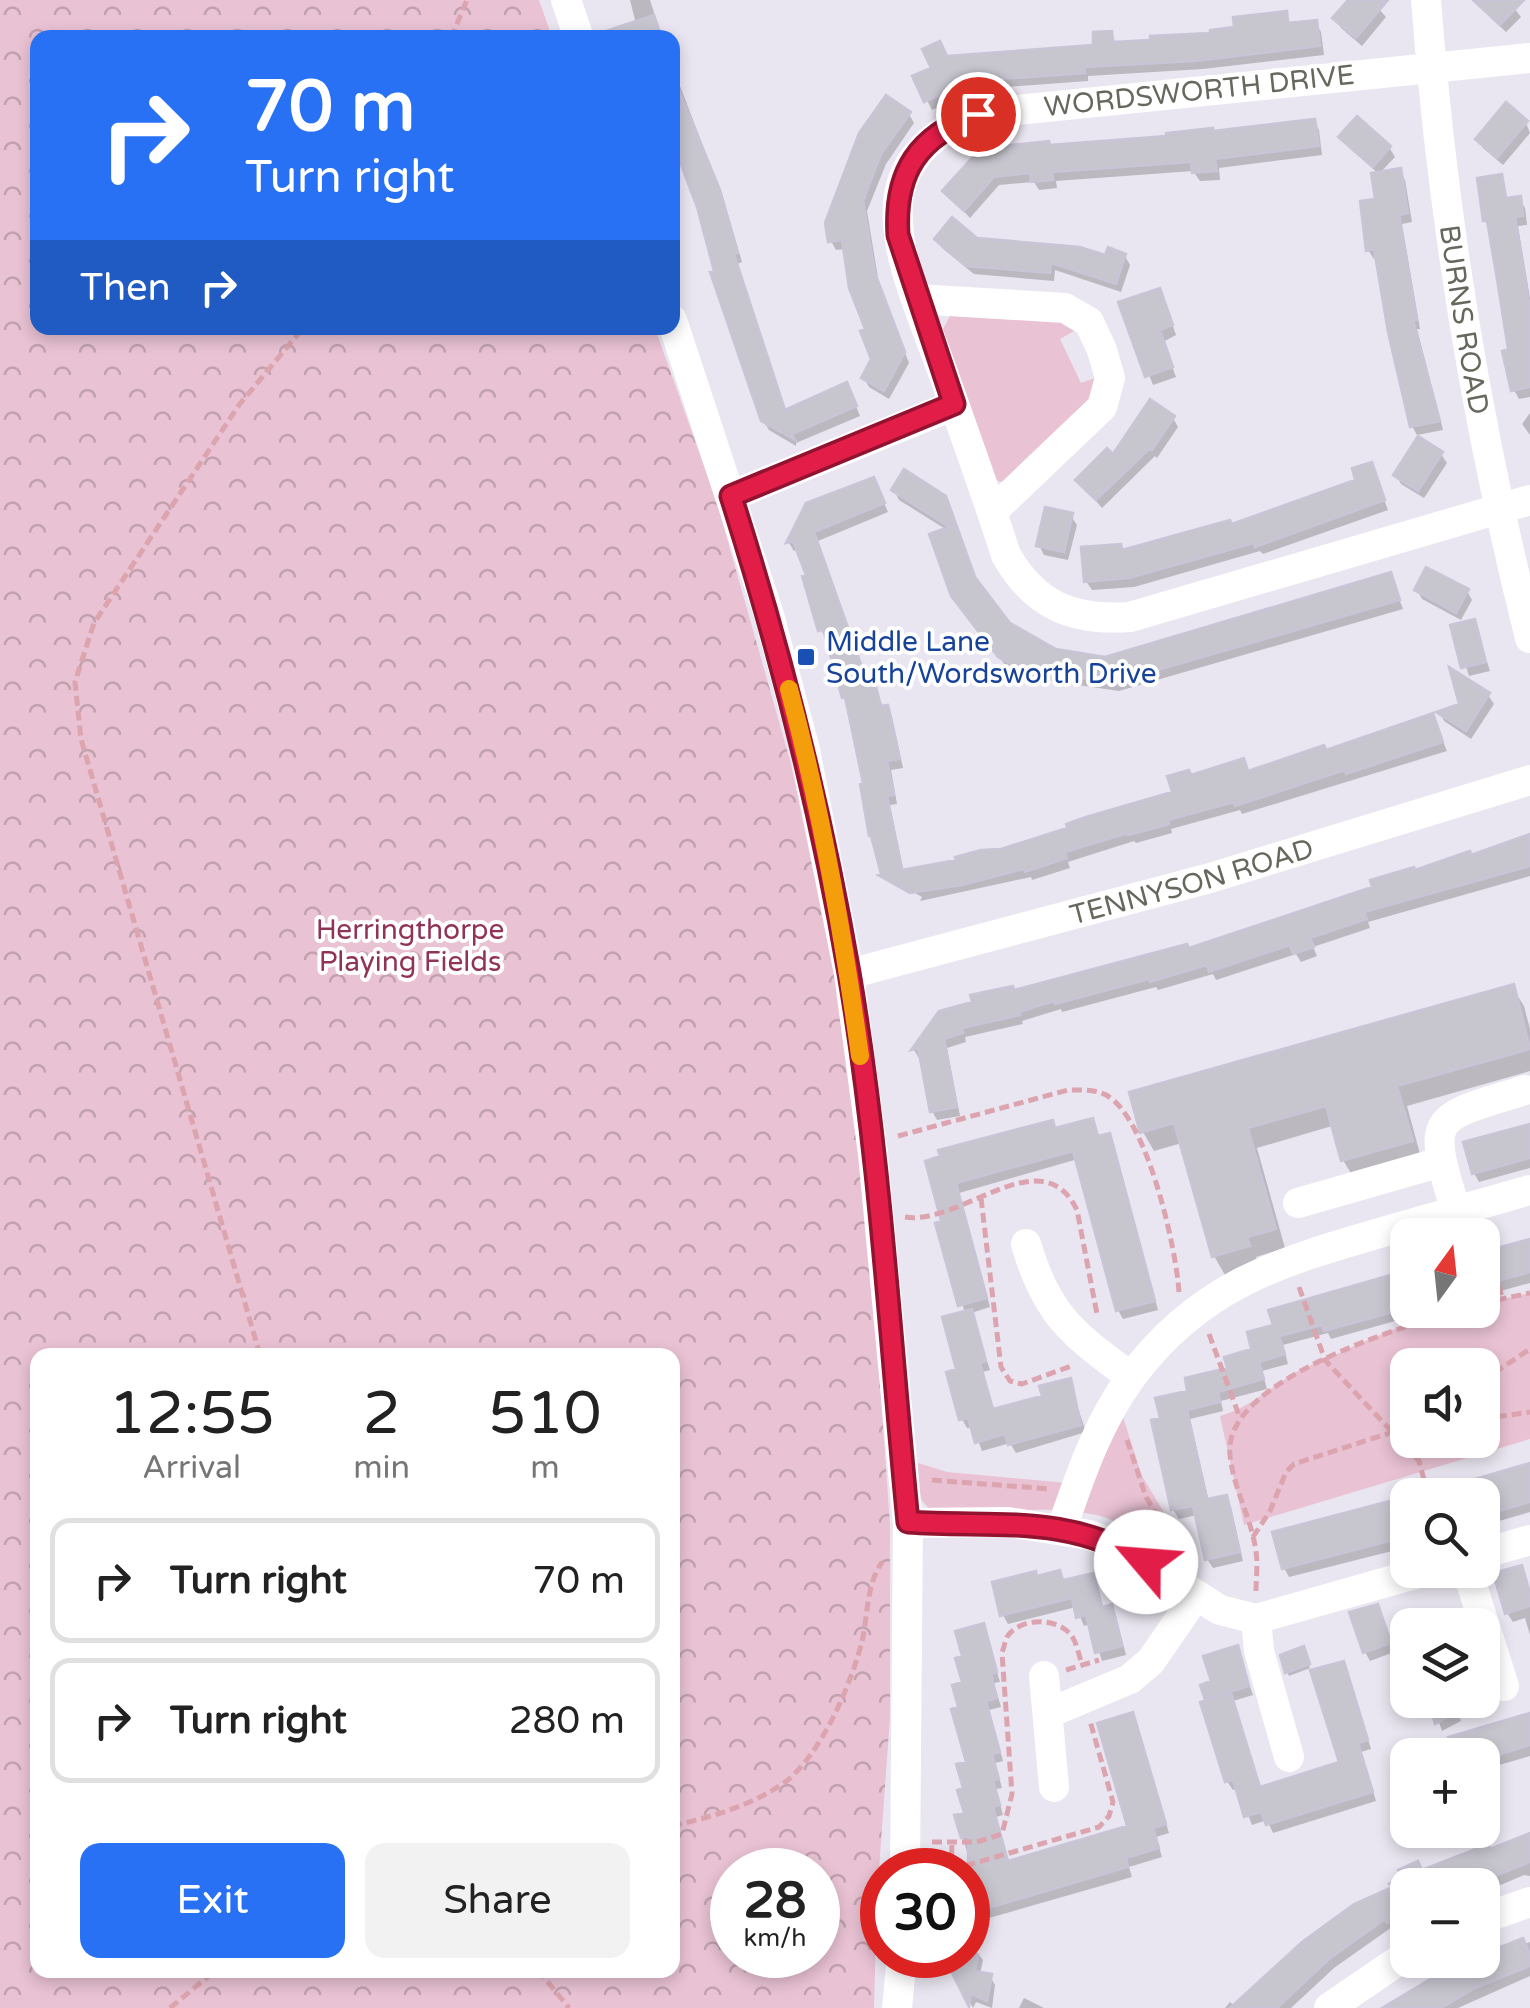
<!DOCTYPE html>
<meta charset="utf-8">
<style>
:root{--surface:#fff;--page:#f2f2f2;--text:#222;--muted:#767676;--line:#e0e0e0;--accent:#2971f4}
body{margin:0;font-family:"Varela Round",sans-serif;background:var(--page);color:var(--text);height:100vh;display:flex;flex-direction:column;font-size:38px;white-space:nowrap}
*{box-sizing:border-box;margin:0}
p{font-size:32px;color:var(--muted)}
.icon{flex:none;width:55px;height:55px;fill:none;stroke:currentColor;stroke-width:2;stroke-linecap:round;stroke-linejoin:round}
.map{position:relative;flex:1;overflow:hidden}
.panel{position:absolute;left:30px;top:1348px;width:650px;height:630px;display:flex;flex-direction:column;background:var(--surface);border-radius:20px;box-shadow:0 5px 15px #0003}
.panel>*{flex:none}
.hud{position:absolute;left:30px;top:30px;width:650px;height:305px;border-radius:20px;box-shadow:0 5px 15px #0003;background:#2971f4;color:#fff;overflow:hidden}
.needle{width:65px;rotate:15deg}
.controls{position:absolute;left:1390px;top:1218px;display:grid;gap:20px}
.controls a{display:grid;place-items:center;width:110px;height:110px;border-radius:20px;background:var(--surface);box-shadow:0 5px 15px #0003;font-size:50px}
.speed{position:absolute;left:710px;top:1848px;display:flex;gap:20px;font-size:50px;font-weight:700;text-align:center}
.speed>*{display:grid;place-content:center;width:130px;height:130px;border-radius:50%;background:var(--surface);box-shadow:0 5px 15px #0003;line-height:1}
.speed small{font-size:25px;font-weight:400}
.speed .limit{border:15px solid #d22;background:#fff;color:#111}
.pin{position:absolute;display:grid;place-items:center;width:85px;height:85px;color:#fff;margin:-42px;border:5px solid #fff;border-radius:50%;box-shadow:0 2px 10px #0007}
.me{position:absolute;width:110px;margin:-55px;rotate:297deg;stroke-linejoin:round;filter:drop-shadow(0 0 8px #0008)}
.turn{display:flex;align-items:center;gap:35px;height:210px;padding:0 50px;font-size:45px}
.turn .icon{width:130px;height:130px;stroke-width:2.5}
.turn b{display:block;font-size:70px;line-height:85px}
.then{display:flex;align-items:center;height:95px;padding:0 50px;background:#0003;gap:20px;font-size:38px}
.eta{display:flex;justify-content:space-evenly;align-items:center;height:170px;text-align:center}
.eta b{font-size:60px;font-weight:600;line-height:70px}
.cta{display:flex;gap:20px;margin-top:auto;padding:20px 50px}
.cta a{flex:1;height:115px;border-radius:20px;background:var(--accent);color:#fff;font-size:40px;font-weight:600;line-height:115px;text-align:center}
.cta a+a{background:var(--page);color:var(--text)}
ul{padding:0;list-style:none}
li{display:flex;align-items:center;gap:30px;height:125px;margin:0 20px 15px;padding:0 30px;border:5px solid var(--line);border-radius:20px}
li div{flex:1}
li b{display:block;font-size:38px}
li em{font-style:normal}
.map>svg:first-child{display:block}
</style>
<div class="map">
<svg width="1530" height="2008" viewBox="0 0 1530 2008">
<defs>
<pattern id="park-crowns" width="20" height="18" patternUnits="userSpaceOnUse" patternTransform="scale(2.5)"><rect width="20" height="18" fill="#e9c2d3"/><path d="M2 6a3 3 0 1 1 6 0M12 15a3 3 0 1 1 6 0" fill="none" stroke="#c1a1ae"/></pattern>
</defs>
<rect width="100%" height="100%" fill="#eae6f1"/>
<path fill="#e9c2d3" fill-rule="evenodd" d="M950,316L1053,318L1076,330L1060,339L1081,383L1095,378L1093,403L1006,482L998,481L989,470L943,329Z
M1530,1293V1439L1244,1525L1220,1416C1252,1407 1271,1386 1300,1370C1311,1364 1324,1361 1335,1355C1381,1334 1431,1310 1482,1310L1483,1303ZM1408,1365H1482V1440H1408Z
M1122,1414L1142,1476L1181,1541L1184,1568C1162,1556 1125,1523 1104,1517C1049,1502 988,1516 931,1511L919,1497L918,1463L947,1472L1088,1485Z"/>
<path fill="url(#park-crowns)" fill-rule="evenodd" d="M0,0H539L552,37L38,38V328H655L717,503L791,764L841,1006L864,1156L890,1524V1717L877,1897L874,2008H0ZM38,1355H672V1970H38ZM732,1870H818V1955H732Z"/>
<path fill="#0003" d="M630,0H650L662,38H635L636,24Z
M1351,0H1371L1386,17L1362,46L1341,28L1335,19Z
M1472,0H1508L1521,17L1506,32Z
M1286,13L1291,25L1316,23L1321,32L1324,55L1203,69L1088,76V81L978,89L932,110L916,78L947,59L1096,47L1111,34L1117,44L1213,35Z
M672,65L724,201L742,262L737,264L786,412L851,394L860,416L796,443V446L769,430L763,420L699,206L672,143Z
M909,114L914,123L886,164L867,211L879,284L909,363L889,399L869,387L864,378L874,359L869,330L845,249L836,250L831,241L862,134Z
M1314,121L1319,130L1322,155L1219,168L1220,180L1200,181L1193,171L1056,181L1057,188L1039,190L1034,182L999,185L970,218L946,192L1050,148Z
M1526,123L1530,133L1503,165L1483,148L1478,139Z
M1341,137L1389,147L1395,157L1379,174L1399,171L1405,180L1412,222L1402,224L1420,329H1417L1443,430L1417,435L1412,426L1378,258L1374,259L1368,250L1378,201L1379,174L1347,146Z
M1501,177L1508,200L1519,198L1525,208L1527,225L1518,226L1530,298V397L1519,399L1514,390L1491,230L1485,220Z
M937,239L976,240L1107,258L1125,256L1130,265L1121,292L1055,270L1054,281L974,274L942,248Z
M1164,300L1176,335L1163,342L1176,377L1153,385L1122,304Z
M1530,413V435L1522,424Z
M1173,418L1178,427L1157,458L1155,456L1102,508L1078,480Z
M1441,454L1447,463L1424,498L1401,484L1396,475Z
M1371,465L1388,510L1263,554L1260,551L1134,587L1092,590L1086,581L1123,553L1231,527L1359,481Z
M878,489L888,512L818,541L864,673L870,671L883,708H887L892,717L903,768L891,770L897,804L890,805L904,873L1002,852L1175,794L1191,777L1243,761L1249,774L1326,753L1432,716L1447,751L1242,814L1240,810L1171,829L1172,833L1136,843L1134,841L1068,862L1070,868L1032,880L1031,877L920,901L922,897L884,875L850,708L844,697L828,638L820,630L809,577L798,549L794,551L789,543L808,505Z
M894,490L944,498L977,584L1008,625L1055,651L1105,659L1390,575L1403,609L1119,691L1037,679L1035,682L1006,666L959,605L947,530L899,500Z
M1071,516L1077,525L1068,560L1044,555L1039,545Z
M1417,590L1467,591L1472,600L1461,620L1422,599Z
M1474,622L1490,671L1469,676L1453,627Z
M1488,695L1494,704L1471,739L1444,721L1440,713Z
M1530,840V876L1368,922L1370,928L1313,947L1317,956L1301,962L1296,954L1216,980L1213,974L1158,990L1156,987L1062,1012L1061,1009L1022,1021L1023,1024L965,1037L966,1042L947,1048L960,1116L937,1120L932,1111L922,1057L919,1058L914,1050L940,1013L1188,950L1415,873Z
M1512,987L1524,1006L1530,1029V1071L1407,1106L1422,1161L1355,1180L1343,1160L1332,1126L1257,1148L1285,1248L1256,1257L1259,1266L1225,1275L1214,1256L1182,1143L1154,1151L1143,1132Z
M1092,1121L1099,1139L1109,1136L1114,1145L1158,1310L1123,1319L1118,1310L1078,1159L959,1193L990,1307L971,1313L990,1370L983,1372L994,1412L1045,1398L1069,1381L1086,1432L1016,1453L1010,1443L982,1451L973,1427L967,1428L962,1419L959,1370L965,1313L938,1224L944,1223L928,1162Z
M1530,1127V1168L1479,1182L1474,1173Z
M1530,1241V1283L1482,1296V1253Z
M1408,1274V1310H1434L1331,1339L1328,1333L1283,1345L1288,1364L1262,1371L1267,1389L1221,1401L1223,1411L1190,1419L1209,1502L1225,1498L1231,1507L1243,1561L1213,1568L1207,1559L1197,1515L1179,1519L1173,1510L1154,1422L1163,1420L1190,1392L1230,1370L1254,1351L1250,1334Z
M1530,1465V1512L1482,1526V1495H1430Z
M1408,1499V1547L1289,1577L1284,1568Z
M1520,1568L1530,1592V1635L1525,1618L1513,1622L1507,1613Z
M1059,1573L1065,1582L1093,1576L1104,1609L1111,1607L1116,1616L1126,1655L1102,1661L1090,1624L1084,1626L1076,1607L1008,1624L1003,1615L1037,1578Z
M1382,1616L1394,1652L1370,1661L1365,1652Z
M983,1626L1000,1682L994,1683L1001,1707L989,1710L1003,1761L995,1763L1002,1788L996,1789L1003,1815L996,1817L1009,1863L1130,1828L1132,1715L1169,1833L1156,1837L1162,1857L1129,1867L1132,1877L968,1924V1875L973,1873L957,1817L967,1814L969,1764L961,1709L965,1658Z
M1236,1648L1253,1695L1233,1701L1261,1789L1342,1764L1348,1673L1371,1749L1361,1752L1376,1801L1273,1833L1267,1820L1252,1825L1238,1789L1233,1790L1227,1781L1203,1703L1209,1702L1214,1682Z
M1302,1649L1310,1668L1289,1676L1287,1672Z
M1431,1700H1455L1461,1721L1442,1731Z
M1530,1716V1756L1482,1770V1755H1456Z
M1530,1836V1876L1524,1875L1482,1893V1885H1408V1925L1394,1931L1392,1927L1334,1968L1291,2008H1225L1230,2002L1237,2008L1422,1873Z
M968,1942L983,1960L980,1974L990,1976L995,1985L992,2008L976,2002L973,2008L946,1955H968Z
M1530,1942V1976L1458,2008H1390L1467,1960H1482Z
M1024,1998L1044,2008H1019Z"/>
<path fill="#c7c5ce" stroke="#c9c4d6" stroke-width="2.5" d="M1348,0H1388L1356,38L1332,18Z
M1473,0H1524L1500,25Z
M1287,11L1288,23L1317,20L1320,46L1196,61L1084,67L1085,73L972,81L924,102L912,76L931,68L922,49L940,41L947,56L1093,45V32L1112,31L1113,42L1150,40V36L1210,33V30L1234,27L1233,17Z
M654,15L662,38H597V34Z
M672,73L720,190L738,253L734,254L785,410L847,382L857,406L792,434L795,440L761,421L710,272L714,271L697,207L672,141Z
M886,95L911,112L881,154L863,201L875,273L905,352L884,391L861,378L871,359L860,331L865,329L849,288L842,240L828,242L825,223L859,133Z
M1506,102L1528,121L1497,158L1475,139Z
M1357,116L1391,146L1373,167L1338,137Z
M1315,119L1319,146L1215,159L1217,171L1192,173L1191,162L1052,172L1053,180L1031,182L1030,173L994,177L964,211L942,191L981,148L1049,141L1050,145L1166,136V133L1213,128V131Z
M1401,168L1408,213L1399,215L1417,320H1413L1440,421L1410,427L1388,332L1374,249L1366,251L1360,201L1375,199L1371,173Z
M1502,174L1506,198L1521,196L1523,216L1515,217L1530,309V387L1511,391L1502,351L1508,349L1497,279L1487,221H1483L1477,178Z
M952,217L977,238L1080,247L1105,255L1108,247L1126,254L1116,284L1051,263L1050,273L966,266L934,239Z
M1160,288L1173,325L1160,330L1173,367L1145,377L1118,302Z
M1150,399L1175,416L1152,450L1149,449L1096,500L1075,480L1107,448L1113,454Z
M1418,436L1443,452L1418,491L1393,475Z
M1372,462L1385,500L1255,547L1254,543L1129,578L1084,582L1081,547L1121,544L1122,550L1230,520L1232,524L1355,480L1352,468Z
M904,469L946,496L975,577L1010,623L1056,649L1105,657L1391,572L1400,600L1113,683L1032,670L1030,675L998,657L951,596L929,534L949,527L891,490Z
M874,477L885,503L814,532L863,670L871,668L881,706L888,705L900,759L887,761L894,795L887,796L902,870L956,860L955,857L981,850L1001,849L1067,828L1066,824L1086,817L1172,792L1167,776L1189,770L1191,775L1244,758L1248,771L1324,745L1326,750L1433,713L1443,742L1346,774L1345,770L1235,806L1234,802L1168,820L1169,824L1128,835V833L1065,852L1067,858L1025,872L1024,869L962,885L910,893L878,875L881,874L871,836H869L860,784L863,783L845,697L842,698L823,629L818,631L802,576L806,575L793,541L786,543L806,503Z
M1045,507L1073,513L1064,552L1036,546Z
M1426,567L1469,589L1456,613L1414,590Z
M1475,619L1486,662L1461,668L1450,625Z
M1449,667L1490,693L1466,731L1436,712L1459,704Z
M1530,834V866L1364,912L1367,919L1310,938L1314,947L1293,954L1290,945L1209,972L1207,965L1150,982L1149,979L1055,1004L1054,1001L1019,1012L1020,1015L962,1028L963,1033L944,1039L957,1107L930,1112L918,1048L911,1050L939,1011L972,1002L970,995L1013,986L1014,990L1187,944L1189,948L1372,887L1370,880L1414,867L1415,870L1470,851L1471,855Z
M1514,984L1530,1049L1397,1086L1413,1141L1341,1161L1326,1106L1248,1128L1276,1229L1247,1237L1250,1246L1212,1257L1174,1123L1140,1133L1129,1092Z
M1093,1118L1098,1136L1110,1133L1155,1301L1116,1311L1073,1151L956,1183L987,1298L958,1306L935,1223L941,1221L925,1161L940,1156L938,1150L1053,1120L1055,1128Z
M1530,1124V1158L1472,1174L1463,1142Z
M1530,1239V1272L1482,1285V1252Z
M1408,1270V1308L1324,1331L1322,1325L1279,1336L1285,1354L1259,1362L1264,1379L1218,1392L1220,1402L1187,1410L1207,1499L1227,1495L1240,1552L1205,1560L1193,1506L1171,1510L1151,1420L1160,1418L1155,1398L1187,1391L1185,1378L1227,1368L1224,1357L1251,1349L1247,1332L1273,1325L1268,1310Z
M972,1309L986,1361L980,1363L993,1409L1042,1396L1039,1386L1071,1378L1081,1425L1008,1445L1005,1434L975,1443L968,1418L959,1420L946,1372L956,1369L942,1317Z
M1530,1463V1502L1482,1516V1495H1439L1438,1490Z
M1408,1496V1536L1282,1569L1272,1532Z
M1522,1565L1530,1593V1606L1505,1614L1493,1573Z
M1060,1570L1063,1580L1094,1573L1102,1607L1112,1604L1122,1646L1095,1653L1086,1615L1076,1618L1072,1598L1000,1616L992,1582L1036,1571L1037,1576Z
M1378,1604L1391,1643L1363,1653L1349,1612Z
M984,1623L997,1672L991,1674L997,1698L986,1701L1000,1752L992,1754L999,1779L993,1780L1000,1805L993,1807L1008,1861L1127,1826L1097,1723L1133,1712L1166,1824L1153,1828L1159,1848L1126,1858L1128,1867L968,1914V1836L961,1838L954,1815L964,1813L957,1790L963,1788L956,1764L966,1762L951,1709L958,1707L952,1685L962,1682L955,1658L962,1656L955,1631Z
M1238,1645L1249,1686L1205,1700L1200,1685L1211,1681L1203,1656Z
M1304,1646L1310,1664L1285,1673L1280,1655Z
M1344,1661L1368,1740L1358,1743L1373,1792L1266,1825L1261,1812L1244,1817L1233,1780L1225,1782L1200,1702L1231,1693L1260,1787L1339,1762L1310,1670Z
M1428,1700H1478L1435,1724Z
M1530,1713V1745L1482,1760V1755H1453L1448,1737Z
M1530,1833V1862L1472,1885H1408V1913L1387,1923L1385,1919L1329,1959L1277,2008H1230L1302,1942L1354,1904L1397,1885L1388,1884L1402,1879L1398,1870L1418,1861L1422,1870L1488,1844L1490,1849Z
M1523,1938L1530,1954V1966L1475,1988L1441,2008H1382L1462,1960H1482V1954Z
M943,1955H978L975,1971L992,1974L987,2001L971,1994L969,2007Z"/>
<g fill="none" stroke-linecap="round" stroke-linejoin="round">
<path stroke="#dca4ae" stroke-width="5" stroke-dasharray="10 5" stroke-linecap="butt" d="M451,38L467,0
M898,1136L1068,1090C1081,1090 1094,1089 1106,1095C1147,1117 1176,1247 1179,1292
M981,1198L1001,1367L1010,1381L1022,1384L1074,1365
M905,1217C961,1226 1042,1137 1077,1210L1097,1314
M1485,1227L1502,1298
M1299,1287L1325,1360L1419,1461L1428,1495
M1482,1303L1530,1293
M1209,1334L1240,1418
M260,1355L81,739L75,682L94,623L239,405L303,328
M1482,1381L1530,1349
M1482,1419L1530,1412
M1127,1440L1146,1497L1174,1543L1176,1552
M932,1480L1050,1489
M1253,1537L1270,1511L1286,1472L1294,1464L1408,1427
M1256,1591C1256,1578 1258,1564 1256,1552C1252,1519 1233,1488 1230,1455C1221,1381 1404,1326 1459,1310
M1066,1670L1099,1660
M672,1826C711,1817 747,1807 781,1785C820,1759 853,1681 863,1637C868,1611 867,1584 882,1562
M932,1842H977L1002,1834L1012,1794L1002,1653C1004,1647 1005,1642 1007,1637C1020,1617 1057,1617 1071,1635C1077,1643 1079,1656 1082,1665
M951,1870L1099,1827L1109,1816L1113,1802L1090,1721
M951,1870L952,1844
M538,1970L569,2008
M170,2008L216,1970"/>
<g stroke="#fff" stroke-width="30">
<path d="M566,0L579,38"/>
<path id="s1" d="M1426,0C1442,216 1477,428 1530,638"/>
<path d="M1530,58L978,114C942,128 909,150 900,190C888,244 923,316 941,367C963,430 986,492 1006,555C1035,606 1073,621 1130,617L1530,500"/>
<path d="M917,299L1065,308L1089,322L1102,350L1110,378L1102,407L992,512"/>
<path d="M672,320L769,615L805,750L849,974L873,1154L908,1523L905,1870"/>
<path d="M731,496L954,405"/>
<path id="s2" d="M849,974L1210,878L1530,780"/>
<path d="M1298,1203L1441,1162"/>
<path d="M1456,1211C1425,1113 1432,1119 1525,1090"/>
<path d="M1026,1244C1047,1316 1073,1334 1131,1377"/>
<path d="M908,1523L1008,1522L1089,1535L1119,1546L1220,1610L1256,1619L1429,1570"/>
<path d="M1062,1528C1080,1476 1098,1422 1132,1376C1200,1285 1279,1262 1383,1232C1432,1218 1481,1204 1530,1190"/>
<path d="M1482,1554L1530,1540"/>
<path d="M1467,1570L1504,1686"/>
<path d="M1256,1619L1259,1651L1289,1757"/>
<path d="M1044,1676L1054,1787"/>
<path d="M1049,1713L1130,1679L1151,1661L1195,1597"/>
<path d="M1482,1919L1530,1902"/>
<path d="M897,2008L902,1955"/>
<path d="M1329,2008L1408,1954"/>
</g>
</g>
<g fill="none" stroke-linecap="round" stroke-linejoin="round">
<defs>
<path id="route" d="M978,114C918,136 894,172 898,235L954,404L731,496C781,653 821,811 849,973C880,1154 890,1340 908,1522C996,1528 1066,1513 1146,1562"/>
</defs>
<use href="#route" stroke="#92132f" stroke-width="25"/>
<use href="#route" stroke="#e11d48" stroke-width="18"/>
<path stroke="#f59e0b" stroke-width="18" d="M789,689C821,809 843,933 860,1056"/>
</g>
<rect fill="#1a4fb4" stroke="#fff" stroke-width="4" x="796" y="647" width="20" height="20" rx="5"/>
<g text-anchor="middle" stroke-width="8" stroke-linejoin="round" paint-order="stroke">
<g font-size="28" fill="#66685e" stroke="#fff">
<text transform="translate(1199 90) rotate(-6)" y="10">WORDSWORTH DRIVE</text>
<text dy="10" stroke="none"><textPath href="#s1" startOffset="322">BURNS ROAD</textPath></text>
<text dy="10" stroke="none"><textPath href="#s2" startOffset="355">TENNYSON ROAD</textPath></text>
</g>
<g font-size="28" fill="#164399" stroke="#fff" text-anchor="start">
<text x="826" y="651">Middle Lane<tspan x="826" dy="32">South/Wordsworth Drive</tspan></text>
</g>
<g font-size="28" fill="#913357" stroke="#fff">
<text x="410" y="939">Herringthorpe<tspan x="410" dy="32">Playing Fields</tspan></text>
</g>
</g>
</svg>
<div class="controls">
<a><svg class="needle" viewBox="-14 -14 28 28"><path d="M0-13l5 13h-10z" fill="#e53935"/><path d="M0 13l5-13h-10z" fill="#767676"/></svg></a>
<a><svg class="icon" aria-label="sound" viewBox="0 0 24 24"><path d="M4 9h4l5-4v14l-5-4H4zM17 9q2 3 0 6"/></svg></a>
<a><svg class="icon" aria-label="search" viewBox="0 0 24 24"><circle cx="10" cy="10" r="6"/><path d="M15 15l6 6"/></svg></a>
<a><svg class="icon" aria-label="layers" viewBox="0 0 24 24"><path d="M12 4l9 5-9 5-9-5zM3 14l9 5 9-5"/></svg></a>
<a>+</a>
<a>−</a>
</div>
<div class="speed"><div>28<small>km/h</small></div><div class="limit">30</div></div>
<div class="pin" style="left:978px;top:114px;background:#d93025"><svg class="icon" aria-label="arrive" viewBox="0 0 24 24"><path d="M6 21V4h12l-3 4 3 4H6"/></svg></div>
<svg class="me" style="left:1146px;top:1562px" viewBox="-20 -20 40 40"><circle r="19" fill="#fff"/><path d="M0-13L10 11 0 6-10 11z" fill="#e11d48"/></svg>
<div class="hud">
<div class="turn"><svg class="icon" aria-label="right" viewBox="0 0 24 24"><path d="M7 20v-9h11M14 6l5 5-5 5"/></svg><div><b>70 m</b>Turn right</div></div>
<div class="then">Then<svg class="icon" aria-label="right" viewBox="0 0 24 24"><path d="M7 20v-9h11M14 6l5 5-5 5"/></svg></div>
</div>
<section class="panel">
<div class="eta">
<div><b>12:55</b><p>Arrival</p></div>
<div><b>2</b><p>min</p></div>
<div><b>510</b><p>m</p></div>
</div>
<ul>
<li><svg class="icon" aria-label="right" viewBox="0 0 24 24"><path d="M7 20v-9h11M14 6l5 5-5 5"/></svg><div><b>Turn right</b></div><em>70 m</em></li>
<li><svg class="icon" aria-label="right" viewBox="0 0 24 24"><path d="M7 20v-9h11M14 6l5 5-5 5"/></svg><div><b>Turn right</b></div><em>280 m</em></li>
</ul>
<div class="cta"><a>Exit</a><a>Share</a></div>
</section>
</div>
